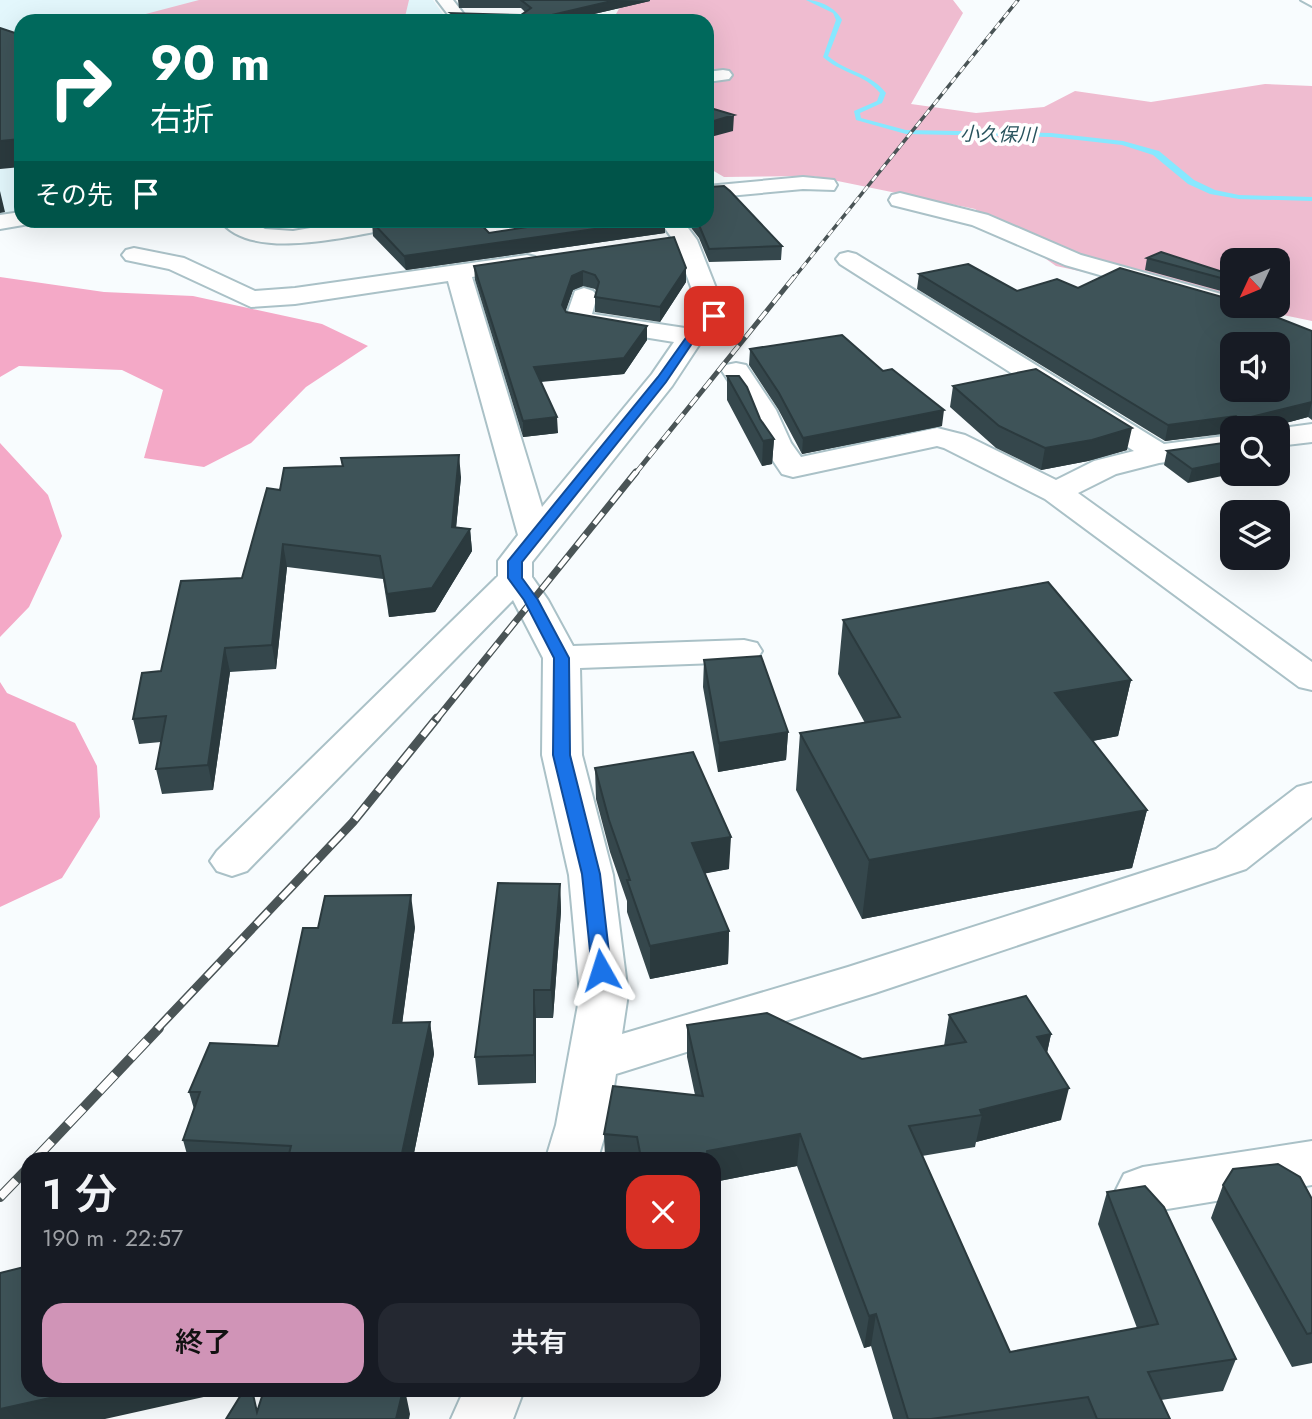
<!DOCTYPE html>
<html lang="ja">
<meta charset="utf-8">
<style>
:root{--surface:#171b24;--page:#242831;--text:#f1f3f6;--muted:#9ea1a6;--accent:#d094b7}
body{margin:0;font-family:Jost,"Noto Sans JP",sans-serif;background:var(--page);color:var(--text);height:100vh;display:flex;flex-direction:column;font-size:26px;white-space:nowrap}
*{box-sizing:border-box;margin:0}
p{font-size:23px;color:var(--muted)}
.icon{flex:none;width:38px;height:38px;fill:none;stroke:currentColor;stroke-width:2;stroke-linecap:round;stroke-linejoin:round}
.map{position:relative;flex:1;overflow:hidden}
.sheet{position:absolute;left:21px;top:1152px;width:700px;height:245px;display:flex;flex-direction:column;background:var(--surface);border-radius:21px;box-shadow:0 7px 28px #0002}
.sheet>*{flex:none}
.top-card{position:absolute;left:14px;top:14px;width:700px;height:214px;border-radius:21px;box-shadow:0 7px 28px #0002;background:#00695c;color:#fff;overflow:hidden}
.needle{width:46px;rotate:226deg}
.controls{position:absolute;left:1220px;top:248px;display:grid;gap:14px}
.controls a{display:grid;place-items:center;width:70px;height:70px;border-radius:14px;background:var(--surface);box-shadow:0 7px 28px #0002;font-size:35px}
.pin{position:absolute;display:grid;place-items:center;width:60px;height:60px;color:#fff;margin:-30px;border-radius:14px;box-shadow:0 4px 10px #0006}
.me{position:absolute;width:77px;margin:-38px;rotate:354deg;stroke-linejoin:round;filter:drop-shadow(0 0 5px #0008)}
.turn{display:flex;align-items:center;gap:24px;height:147px;padding:0 21px;font-size:32px}
.turn .icon{width:91px;height:91px;stroke-width:2.5}
.turn b{display:block;font-size:49px;line-height:60px}
.then{display:flex;align-items:center;height:66px;padding:0 21px;background:#0003;gap:14px;font-size:26px}
.round{display:grid;place-items:center;flex:none;width:74px;height:74px;border-radius:21px;background:var(--page)}
.headline{display:flex;align-items:center;justify-content:space-between;height:119px;padding:0 21px}
h1{font-size:42px;font-weight:600;line-height:52px}
.button{display:flex;gap:14px;margin-top:auto;padding:14px 21px}
.button a{flex:1;height:80px;border-radius:21px;background:var(--accent);color:#111;font-size:28px;font-weight:600;line-height:80px;text-align:center}
.button a+a{background:var(--page);color:var(--text)}
.map>svg:first-child{display:block}
</style>
<div class="map">
<svg width="1312" height="1419" viewBox="0 0 1312 1419">
<rect width="100%" height="100%" fill="#f8fcfe"/>
<path fill="#e3f7fc" d="M0,0H433L448,21H21V217L0,219Z"/>
<path fill="#efbcd0" d="M199,0H409L404,21H119Z
M624,0H953L963,13L911,104L976,113L1044,107L1075,91L1151,102L1265,84L1312,86V321L1241,306H1278V261H1232V304L1056,266L975,209L813,176L724,177L707,167V86L713,77L707,74V21H620L616,14Z"/>
<path fill="#f4a9c7" d="M0,277L104,292L193,296L322,324L368,346L306,387L251,443L204,467L144,458L163,390L122,370L19,366L0,377Z
M0,443L48,495L62,536L29,607L0,637Z
M0,682L7,693L75,723L97,766L100,817L62,878L0,907Z"/>
<g fill="none" stroke-linecap="round" stroke-linejoin="round">
<path fill="#87e8ff" fill-rule="evenodd" d="M806,0C820,0 836,8 842,20L828,56C846,72 871,73 886,93L882,103L860,113L861,118L906,130L1051,133L1123,141L1159,151L1194,180L1215,190L1239,195L1312,197V201L1239,199L1210,194L1188,184L1153,155L1122,145L1051,137L906,134L856,120L854,111L877,101L880,93C865,74 840,73 823,57L836,20L833,13Z"/>
<defs>
<path id="minor" d="M437,0H453L469,21H453Z
M723,70L729,71L732,75L729,79L707,82V72Z
M803,177L834,180L837,185L834,190L803,189L707,198V186Z
M900,193L988,215L1081,255L1232,297V306H1244L1241,310L1232,313L1065,265L972,225L892,205L889,200L892,195Z
M21,212V220H31L29,224L0,229V215Z
M220,220H249L265,229L293,231L357,220H412L409,225L401,227C356,234 251,264 220,220Z
M659,220H682L697,240L727,316L701,342L672,386L532,562V577L548,600L573,646L744,640L757,643L762,651L757,659L744,662L580,668L582,755L613,875L628,994L622,1034L848,967L1216,849L1297,787L1312,783V817L1246,869L875,993L616,1074L608,1125L598,1158H546L556,1125L580,994L569,875L542,755L543,658L513,600L247,871L232,876L217,871L210,861L217,851L498,576V561L518,535L448,281L295,304L251,307L169,269L126,260L122,255L126,250L134,248L184,258L255,291L295,288L527,255L535,257L539,262L535,267L472,277L542,507L652,374L674,342L569,325L565,320L575,291L584,288L593,291L597,296L592,314L685,328L701,314L674,241Z
M848,252L856,254L1164,444L1232,435V453L1159,463L1116,474L1078,493L1312,662V690L1299,687L1045,499L944,448L937,446L793,477L782,474L761,443L748,410L722,371L726,365L736,363L746,365L776,410L791,443L801,457L937,428L965,435L1056,480L1094,461L1134,451L840,264L836,259L840,254Z
M1312,424V442L1278,446L1275,429Z
M1312,1141V1185L1143,1213L1124,1206L1116,1190L1124,1174L1143,1167Z
M464,1390H524L513,1419H451Z"/>
<path id="highway" d="M1301,0H1312V6Z"/>
</defs>
<use href="#minor" stroke="#aac1c7" stroke-width="4"/>
<use href="#highway" stroke="#aac1c7" stroke-width="4"/>
<use href="#minor" fill="#fff" fill-rule="evenodd"/>
<use href="#highway" fill="#fff" fill-rule="evenodd"/>
<defs>
<path id="rail-far4" d="M793,279L1018,0"/>
<path id="rail-far3" d="M635,474L794,277"/>
<path id="rail-far2" d="M436,720L636,472"/>
<path id="rail-far1" d="M157,1029L353,822L437,718"/>
<path id="rail" d="M36,1158L159,1028
M0,1197L28,1168"/>
</defs>
<use href="#rail-far4" stroke="#4a5456" stroke-width="3.5"/>
<use href="#rail-far3" stroke="#4a5456" stroke-width="5"/>
<use href="#rail-far2" stroke="#4a5456" stroke-width="7"/>
<use href="#rail-far1" stroke="#4a5456" stroke-width="9"/>
<use href="#rail" stroke="#4a5456" stroke-width="10"/>
<use href="#rail-far4" stroke="#fff" stroke-width="2.5" stroke-dasharray="7" stroke-linecap="butt"/>
<use href="#rail-far3" stroke="#fff" stroke-width="3.5" stroke-dasharray="11" stroke-linecap="butt"/>
<use href="#rail-far2" stroke="#fff" stroke-width="4.5" stroke-dasharray="14" stroke-linecap="butt"/>
<use href="#rail-far1" stroke="#fff" stroke-width="6" stroke-dasharray="18" stroke-linecap="butt"/>
<use href="#rail" stroke="#fff" stroke-width="8" stroke-dasharray="23" stroke-linecap="butt"/>
</g>
<path fill="#35474c" d="M458,0H650V1L564,21H451V13L521,15L525,12L521,8H459Z
M563,220H665V233L406,270L373,236L372,222L489,233L564,222Z
M685,220H707L782,246L781,260L709,262L699,238Z
M1147,258L1232,275V294L1145,270Z
M474,266L686,268V282L660,322L595,312V297L597,292L595,289L583,286L573,290L565,311L566,312L647,326V340L624,374L541,382L558,433L523,437L475,280Z
M919,274L1017,291L1078,288L1312,331V420L1308,417L1264,429H1232V433L1165,441L917,289Z
M1265,306H1277L1276,310Z
M750,349L942,426L802,454L778,409L749,365Z
M727,376L774,439L772,464L762,466L727,400Z
M953,386L1127,450L1088,461L1041,470L996,448L950,407Z
M1223,443L1188,483L1164,465L1167,451Z
M341,458L461,477L456,527L470,529L472,551L435,612L389,617L383,579L287,567L276,669L230,672L213,790L162,794L156,769L161,742L139,744L133,719L161,671L242,578L280,490L342,466Z
M843,620L1131,680L1118,736L1093,741L1147,810L1132,868L862,919L796,790L800,733L865,723L838,674Z
M704,660L788,732L786,760L718,772L703,687Z
M595,768L729,869L705,873L729,931L728,964L650,979L627,912V901L610,852L596,799Z
M560,884L561,911L553,1018H536V1083L478,1085L475,1057Z
M415,927L402,1023L430,1022L434,1054L413,1158H188L183,1140L194,1109L189,1092L278,1046Z
M949,1015L1051,1034L1047,1053L1061,1120L976,1142L975,1147L922,1156L1010,1352L1137,1328L1098,1224L1107,1192L1236,1359L1223,1391L1161,1400L1170,1419H893L871,1346L864,1348L797,1166L714,1182V1158H605L604,1134L695,1095L687,1057V1025L862,1059L944,1046Z
M1223,1185L1312,1199V1363L1292,1367L1211,1218Z"/>
<path fill="#2b3a3e" d="M616,0L650,1L564,21H526Z
M734,115L733,131L707,138V123Z
M21,139V167L0,169V141Z
M0,191L5,212L0,213Z
M658,220H665V233L406,270L404,256Z
M686,268V282L660,322V307Z
M583,271V286L573,290L563,319L562,305L572,276Z
M647,326V340L624,374L534,382V367Z
M1312,402L1308,417L1264,429H1236L1239,420Z
M944,410L942,426L802,454L803,438Z
M1236,416L1232,432L1165,441L1168,425Z
M557,417L558,433L523,437V421Z
M1132,428L1127,450L1088,461L1041,470L1045,448Z
M774,439L772,464L762,466L763,441Z
M459,455L461,477L454,549L452,527Z
M1232,461V474L1188,483L1192,469Z
M470,529L472,551L435,612L389,617L387,594Z
M283,544L287,567L276,669L272,645Z
M225,648L230,672L213,790L208,765Z
M1131,680L1118,736L1045,750L1055,693Z
M788,732L786,760L718,772L719,743Z
M1147,810L1132,868L862,919L869,860Z
M731,837L729,869L692,876V843Z
M560,884L561,911L553,1018L551,990Z
M411,895L415,927L398,1055L393,1023Z
M729,931L728,964L650,979V946Z
M534,990L536,1018V1083L534,1055Z
M430,1022L434,1054L413,1158H401Z
M1051,1034L1044,1066L1037,1037Z
M1069,1088L1061,1120L976,1142L982,1115L980,1110Z
M800,1134L797,1166L714,1182V1158H706L707,1151Z
M876,1314L871,1346L864,1348L869,1316Z
M86,1390H235L105,1419H0V1409Z
M403,1390H405L410,1414L409,1419H396Z"/>
<path fill="#3e5358" stroke="#2b3a3e" stroke-width="2" fill-rule="evenodd" d="M521,0H616L526,21H464L451,13L521,15L531,8Z
M0,28L21,35V139L0,141Z
M707,107L734,115L707,123Z
M724,186L730,191L782,246L709,249L699,225L696,220H707V187Z
M383,220H477L489,233L572,220H658L404,256L372,222Z
M674,237L686,268L660,307L595,297L599,282L595,275L583,271L572,276L562,305L566,312L647,326L624,358L534,367L557,417L523,421L474,266Z
M1161,252L1232,275V281L1147,258Z
M968,264L1017,291L1057,279L1078,288L1120,268L1229,299L1232,300V306H1248L1312,331V402L1239,420L1236,416L1168,425L919,274ZM1232,345H1278V390H1232Z
M842,335L883,371L892,369L944,410L803,438L779,393L750,349Z
M1036,369L1132,428L1092,440L1045,448L999,426L953,386Z
M727,376H739L747,387L760,419L774,439L763,441Z
M1223,443L1232,450V461L1192,469L1167,451Z
M459,455L452,527L470,529L432,588L387,594L380,556L283,544L272,645L225,648L208,765L156,769L166,716L133,719L142,673L161,671L181,581L242,578L267,488L280,490L284,468L343,466L341,458Z
M1048,582L1131,680L1055,693L1147,810L869,860L800,733L900,717L843,620Z
M761,656L788,732L719,743L704,660Z
M693,752L731,837L692,843L729,931L650,946L627,880H630L609,820L595,768Z
M498,883L560,884L551,990H534V1055L475,1057Z
M411,895L393,1023L430,1022L401,1158H288L291,1146L183,1140L200,1092H189L210,1043L278,1046L303,928H318L325,896Z
M1026,996L1051,1034L1037,1037L1069,1088L980,1110L982,1115L909,1126L1010,1352L1158,1324L1107,1192L1145,1186L1164,1207L1236,1359L1148,1372L1170,1419H1097L1088,1397L931,1419H908L876,1314L869,1316L800,1134L707,1151L706,1158H641L637,1137L604,1134L613,1086L703,1096L687,1025L767,1013L862,1059L966,1042L949,1015Z
M1278,1164L1300,1177L1312,1199V1333L1307,1334L1223,1185L1233,1169Z
M28,1266V1390H86L0,1409V1273Z
M244,1390H252L257,1412L264,1390H403L396,1419H226Z"/>
<path fill="#1a73e8" stroke="#114b97" stroke-width="2" d="M710,314L719,316L695,339L666,382L522,562V578L538,600L569,658L570,755L600,874L611,970L608,975H594L592,970L582,874L553,755L554,658L524,600L508,578V561L658,377L688,335Z"/>
<g text-anchor="middle" stroke-width="7" stroke-linejoin="round" paint-order="stroke">
<g font-size="19" font-style="italic" fill="#28535d" stroke="#fff">
<text transform="translate(998 134) rotate(1)" y="7">小久保川</text>
</g>
</g>
</svg>
<div class="controls">
<a><svg class="needle" viewBox="-14 -14 28 28"><path d="M0-13l5 13h-10z" fill="#e53935"/><path d="M0 13l5-13h-10z" fill="#9ea1a6"/></svg></a>
<a><svg class="icon" aria-label="sound" viewBox="0 0 24 24"><path d="M4 9h4l5-4v14l-5-4H4zM17 9q2 3 0 6"/></svg></a>
<a><svg class="icon" aria-label="search" viewBox="0 0 24 24"><circle cx="10" cy="10" r="6"/><path d="M15 15l6 6"/></svg></a>
<a><svg class="icon" aria-label="layers" viewBox="0 0 24 24"><path d="M12 4l9 5-9 5-9-5zM3 14l9 5 9-5"/></svg></a>
</div>
<div class="pin" style="left:714px;top:316px;background:#d93025"><svg class="icon" aria-label="arrive" viewBox="0 0 24 24"><path d="M6 21V4h12l-3 4 3 4H6"/></svg></div>
<svg class="me" style="left:601px;top:970px" viewBox="-20 -20 40 40"><path d="M0-17L14 15 0 8-14 15z" fill="#1a73e8" stroke="#fff" stroke-width="4"/></svg>
<div class="top-card">
<div class="turn"><svg class="icon" aria-label="right" viewBox="0 0 24 24"><path d="M7 20v-9h11M14 6l5 5-5 5"/></svg><div><b>90 m</b>右折</div></div>
<div class="then">その先<svg class="icon" aria-label="arrive" viewBox="0 0 24 24"><path d="M6 21V4h12l-3 4 3 4H6"/></svg></div>
</div>
<section class="sheet">
<div class="headline"><div><h1>1 分</h1><p>190 m · 22:57</p></div><a class="round" style="background:#d93025;color:#fff"><svg class="icon" aria-label="close" viewBox="0 0 24 24"><path d="M6 6l12 12M18 6L6 18"/></svg></a></div>
<div class="button"><a>終了</a><a>共有</a></div>
</section>
</div>
